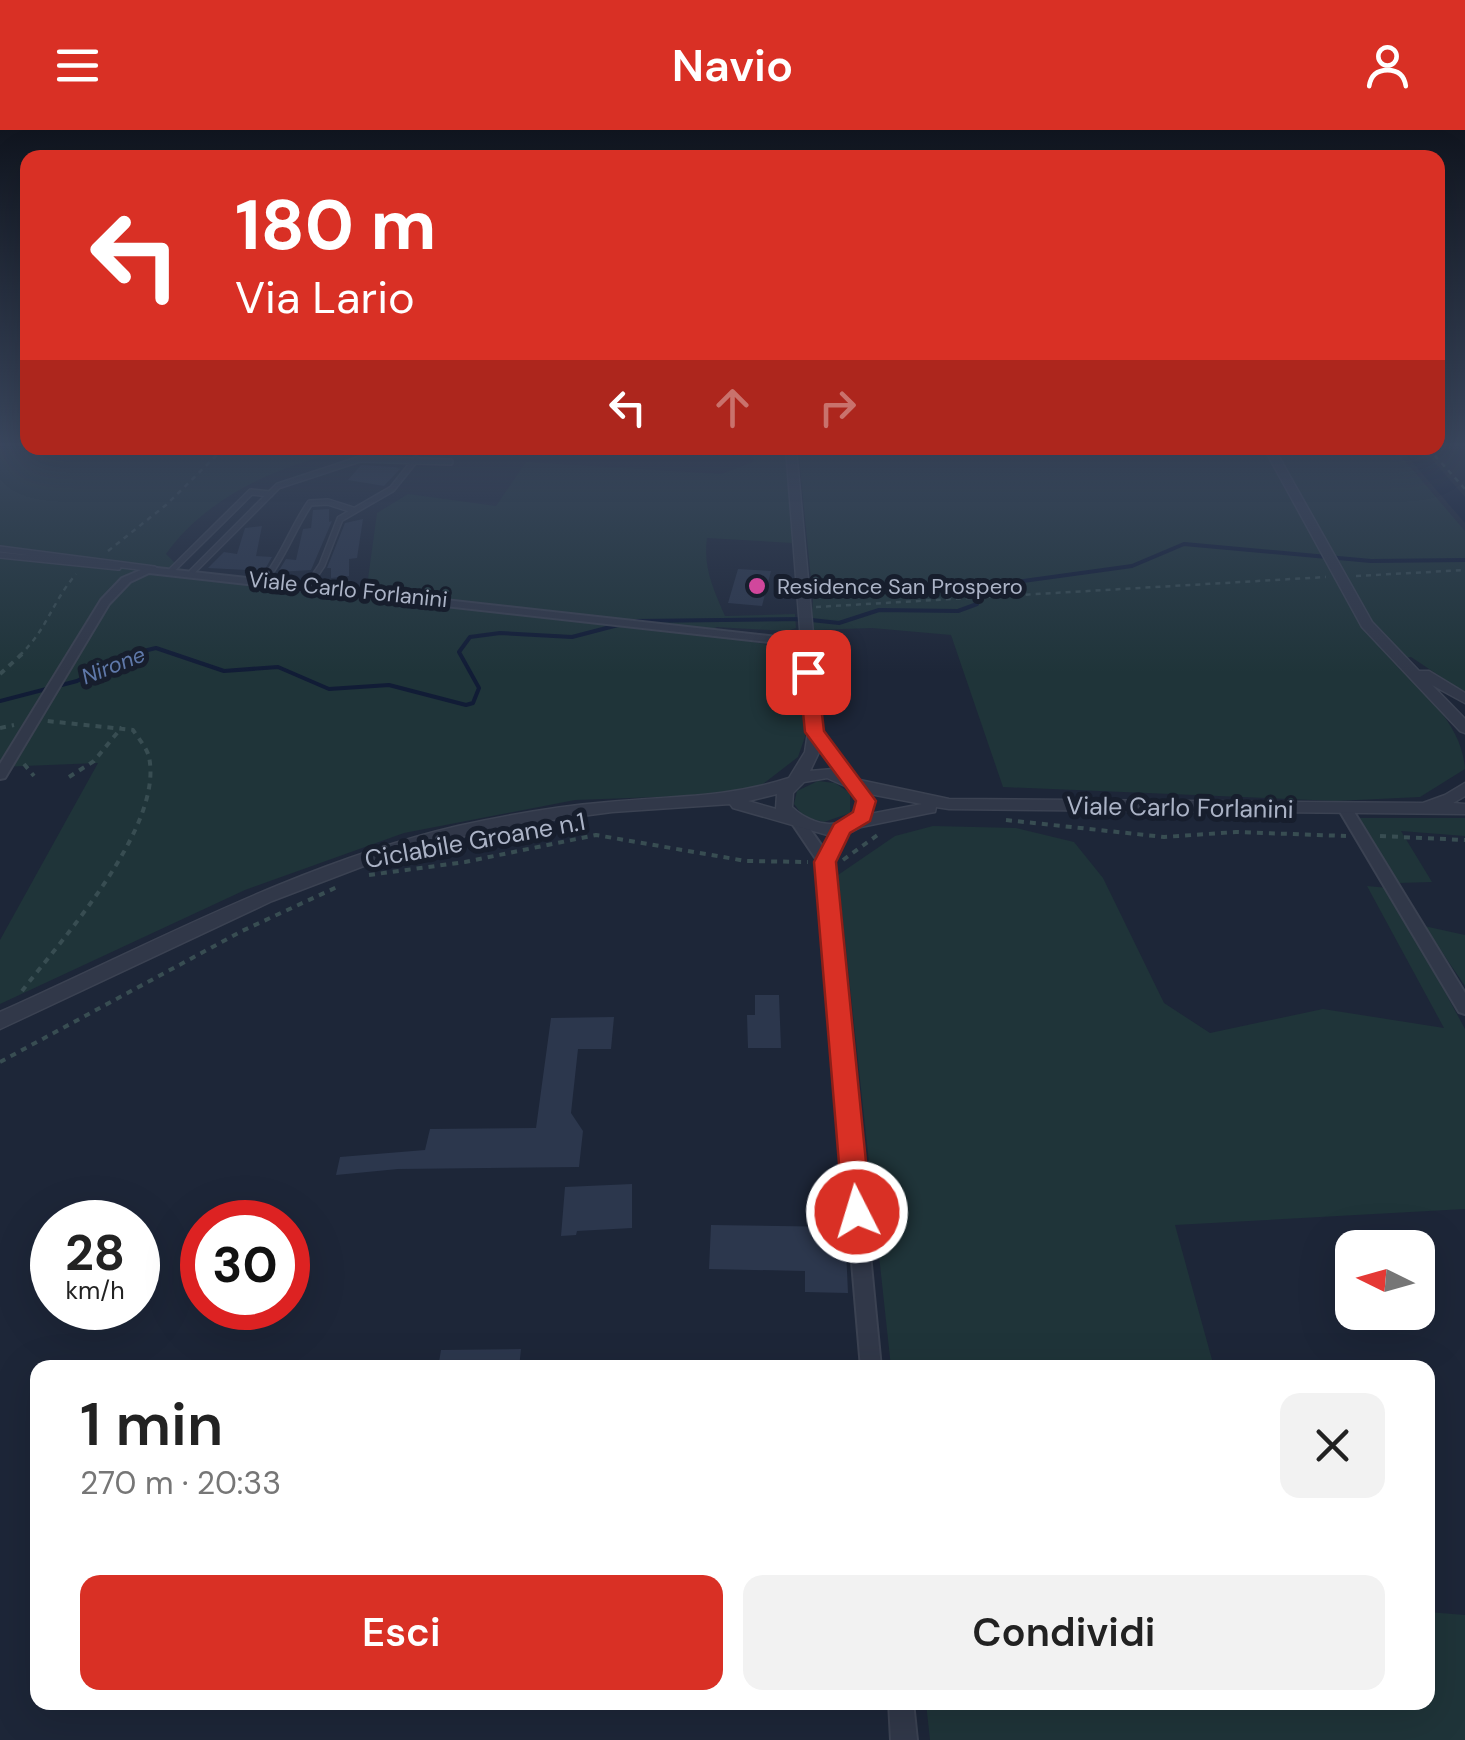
<!DOCTYPE html>
<html lang="it">
<meta charset="utf-8">
<style>
:root{--surface:#fff;--page:#f2f2f2;--text:#222;--muted:#767676;--accent:#d93025}
body{margin:0;font-family:"DM Sans",sans-serif;background:var(--page);color:var(--text);height:100vh;display:flex;flex-direction:column;font-size:38px;white-space:nowrap}
*{box-sizing:border-box;margin:0}
p{font-size:32px;color:var(--muted)}
.icon{flex:none;width:55px;height:55px;fill:none;stroke:currentColor;stroke-width:2;stroke-linecap:round;stroke-linejoin:round}
.map{position:relative;flex:1;overflow:hidden}
.sheet{position:absolute;left:30px;top:1230px;width:1405px;height:350px;display:flex;flex-direction:column;background:var(--surface);border-radius:20px;box-shadow:0 10px 40px #0002}
.sheet>*{flex:none}
.banner{position:absolute;left:20px;top:20px;width:1425px;height:305px;border-radius:20px;box-shadow:0 10px 40px #0002;background:#d93025;color:#fff;overflow:hidden}
.needle{width:65px;rotate:275deg}
.tools{position:absolute;left:1335px;top:1100px;display:grid;gap:20px}
.tools a{display:grid;place-items:center;width:100px;height:100px;border-radius:20px;background:var(--surface);box-shadow:0 10px 40px #0002;font-size:50px}
.speed{position:absolute;left:30px;top:1070px;display:flex;gap:20px;font-size:50px;font-weight:700;text-align:center}
.speed>*{display:grid;place-content:center;width:130px;height:130px;border-radius:50%;background:var(--surface);box-shadow:0 10px 40px #0002;line-height:1}
.speed small{font-size:25px;font-weight:400}
.speed .limit{border:15px solid #d22;background:#fff;color:#111}
.pin{position:absolute;display:grid;place-items:center;width:85px;height:85px;color:#fff;margin:-42px;border-radius:20px;box-shadow:0 5px 15px #0006}
.me{position:absolute;width:110px;margin:-55px;rotate:355deg;stroke-linejoin:round;filter:drop-shadow(0 0 8px #0008)}
.turn{display:flex;align-items:center;gap:35px;height:210px;padding:0 50px;font-size:45px}
.turn .icon{width:130px;height:130px;stroke-width:2.5}
.turn b{display:block;font-size:70px;line-height:85px}
.lanes{display:flex;align-items:center;height:95px;padding:0 50px;background:#0003;justify-content:center;gap:50px;direction:ltr}
.lanes .off{opacity:.35}
.round{display:grid;place-items:center;flex:none;width:105px;height:105px;border-radius:20px;background:var(--page)}
.summary{display:flex;align-items:center;justify-content:space-between;height:170px;padding:0 50px}
h1{font-size:60px;font-weight:600;line-height:75px}
.primary-button{display:flex;gap:20px;margin-top:auto;padding:20px 50px}
.primary-button a{flex:1;height:115px;border-radius:20px;background:var(--accent);color:#fff;font-size:40px;font-weight:600;line-height:115px;text-align:center}
.primary-button a+a{background:var(--page);color:var(--text)}
header{display:flex;justify-content:space-between;align-items:center;height:130px;padding:0 50px;background:var(--accent);color:#fff;font-size:45px;font-weight:600}
.map>svg:first-child{display:block}
</style>
<header><svg class="icon" aria-label="menu" viewBox="0 0 24 24"><path d="M4 6h16M4 12h16M4 18h16"/></svg>Navio<svg class="icon" aria-label="person" viewBox="0 0 24 24"><circle cx="12" cy="8" r="4"/><path d="M4 21q1-7 8-7t8 7"/></svg></header>
<div class="map">
<svg width="1465" height="1610" viewBox="0 0 1465 1610">
<rect width="100%" height="100%" fill="#1d2638"/>
<path fill="#1f3439" d="M0,317L352,320C283,333 208,365 166,424L188,446L353,461L367,456L377,383L408,364L496,376L526,332L721,344L753,332L754,318H786L792,413L707,408C703,437 713,459 725,486L795,484L796,498L787,501L716,497L713,504L784,518L796,531L806,604L798,627L763,654L741,664L575,670L404,703L245,760L0,874V810L98,633L0,637Z
M798,318H1394L1465,401V563L1411,527L1391,530C1422,561 1462,593 1465,639L1420,667L1336,671L1003,657L951,505L872,498L811,500L813,469Z
M818,651L835,653L850,663V683L824,692L804,687L794,674L797,661Z
M1356,688H1465V706L1401,701L1432,752L1399,753Z
M933,696L1016,698L1074,712L1103,748L1164,873L1210,903L1323,879L1444,898L1367,756L1389,758L1465,899V1079L1175,1095L1214,1237H891L838,745L895,706Z
M1424,796L1465,805V856Z
M1428,1482L1465,1485V1610H930L926,1573L1428,1572Z"/>
<path fill="#111c36" d="M1400,318H1422L1465,367V393Z"/>
<g fill="none" stroke-linecap="round" stroke-linejoin="round">
<path stroke="#111c36" stroke-width="4" d="M987,465L1001,454L1132,436L1184,414L1371,431L1465,430
M637,491L802,489L839,493L879,480L958,481L977,474
M0,571L77,551L131,524L156,518L224,541L278,537L329,559L389,555L466,575L473,573L479,558L459,522L470,507L500,503L572,507L618,495"/>
</g>
<path fill="#2c374d" d="M361,335L395,337L400,339L384,356L348,350Z
M329,379V392L332,391L311,440L278,442L286,429L296,430L303,399L311,398L313,380Z
M363,389L357,428L349,429V446L331,448V438H327L345,393Z
M262,396L256,426L272,427L264,441L208,438L224,422L237,424L245,398Z
M738,439L771,441L762,476L728,473Z
M755,865H779L781,918H748L747,885H755Z
M614,887L611,919H578L571,983L583,1001L579,1037L398,1039L336,1045L340,1027L425,1020L430,999L536,998L551,888Z
M632,1054V1098L577,1101L576,1105L561,1106L565,1057Z
M711,1095L845,1097L848,1163L805,1162V1141L709,1139Z
M521,1219L519,1238H438L441,1220Z"/>
<g fill="none" stroke-linecap="round" stroke-linejoin="round">
<defs>
<path id="service" d="M0,419L154,439
M0,425L118,437
M172,440L251,362L270,364
M192,442L278,356L360,329L450,332
M264,451C284,426 292,399 310,373L328,372L353,380
M308,456L322,435L340,389L392,359L416,329"/>
<path id="minor" d="M148,437L805,510L811,513L805,516L149,443L130,452L109,474L5,648L0,649V634L101,470L122,448Z
M1346,675L1351,677L1465,863V884L1459,882L1339,680Z
M800,690L805,692L824,719L837,696H847L849,699L832,731L881,1238H861L818,732L793,695Z
M889,1572H913L917,1610H891Z"/>
<path id="tertiary" d="M786,318H796L822,602L855,649L949,669L1423,673L1445,665L1465,653V666L1453,673L1465,674V684L949,679L936,677L935,682L929,683L861,697L849,703L831,706L733,678L730,674L612,682L544,691L455,708L382,729L272,771L0,899V882C150,815 296,734 458,696C508,685 558,676 609,672C672,666 728,668 789,648L805,622L808,602ZM820,620L833,639L810,641ZM827,648L852,659L858,671C849,704 813,697 792,677L793,663L804,652ZM777,664L776,679L748,671ZM870,664L922,674L870,684L874,671Z
M1264,318H1274L1372,492L1419,541H1429L1465,563V573L1432,555L1465,589V603L1460,601L1362,497Z"/>
</defs>
<use href="#service" stroke="#3b4252" stroke-width="8"/>
<use href="#minor" stroke="#3b4252" stroke-width="4"/>
<use href="#tertiary" stroke="#3b4252" stroke-width="3"/>
<path stroke="#384d52" stroke-width="2.5" stroke-dasharray="5 5" stroke-linecap="butt" d="M1428,318L1465,359
M108,421L166,375L224,318
M1356,446L1465,440
M816,477L1326,447
M19,526C48,499 50,475 76,444"/>
<path stroke="#384d52" stroke-width="4" stroke-dasharray="6 6" stroke-linecap="butt" d="M0,544L22,524
M0,598L14,595
M24,634L34,646
M69,647L94,631L122,597
M1006,690L1164,707L1236,702L1346,706
M1380,706L1465,710
M843,730L879,704
M369,745L465,732L596,705L746,731L808,732
M22,861C62,809 164,697 149,627C147,618 138,608 133,600L47,591
M0,932L242,801L337,757"/>
<use href="#service" stroke="#313849" stroke-width="5"/>
<use href="#minor" fill="#313849" fill-rule="evenodd"/>
<use href="#tertiary" fill="#313849" fill-rule="evenodd"/>
</g>
<linearGradient id="sky" x2="0" y2="1"><stop stop-color="#10151f"/><stop offset="0.58" stop-color="#3a475e"/><stop offset="1" stop-color="#3a475e" stop-opacity="0"/></linearGradient>
<rect width="1465" height="543" fill="url(#sky)"/>
<path fill="#d93025" stroke="#8d1f18" stroke-width="2.5" d="M808,537L817,542L824,601L876,671L870,691L850,703L836,732L871,1082L867,1091L857,1095L847,1091L843,1082L814,732L834,694L853,682L856,671L805,602L799,542Z"/>
<circle fill="#d1479c" stroke="#171e2d" stroke-width="4" cx="757" cy="456" r="10"/>
<g text-anchor="middle" stroke-width="10" stroke-linejoin="round" paint-order="stroke">
<g font-size="22" fill="#abb3c6" stroke="#171e2d" text-anchor="start">
<text x="777" y="464">Residence San Prospero</text>
</g>
<g font-size="22" fill="#abb3c6" stroke="#171e2d">
<text transform="translate(348 459) rotate(6)" y="8">Viale Carlo Forlanini</text>
</g>
<g font-size="22" font-style="italic" fill="#5f78a9" stroke="#171e2d">
<text transform="translate(113 535) rotate(-22)" y="8">Nirone</text>
</g>
<g font-size="25" fill="#abb3c6" stroke="#171e2d">
<text transform="translate(1180 677) rotate(1)" y="9">Viale Carlo Forlanini</text>
<text transform="translate(475 710) rotate(-10)" y="9">Ciclabile Groane n.1</text>
</g>
</g>
</svg>
<div class="tools">
<a><svg class="needle" viewBox="-14 -14 28 28"><path d="M0-13l5 13h-10z" fill="#e53935"/><path d="M0 13l5-13h-10z" fill="#767676"/></svg></a>
</div>
<div class="speed"><div>28<small>km/h</small></div><div class="limit">30</div></div>
<div class="pin" style="left:808px;top:542px;background:#d93025"><svg class="icon" aria-label="arrive" viewBox="0 0 24 24"><path d="M6 21V4h12l-3 4 3 4H6"/></svg></div>
<svg class="me" style="left:857px;top:1082px" viewBox="-20 -20 40 40"><circle r="17" fill="#d93025" stroke="#fff" stroke-width="3"/><path d="M0-11L8 9 0 5-8 9z" fill="#fff"/></svg>
<div class="banner">
<div class="turn"><svg class="icon" aria-label="left" viewBox="0 0 24 24"><path d="M17 20v-9H6M10 6l-5 5 5 5"/></svg><div><b>180 m</b>Via Lario</div></div>
<div class="lanes"><svg class="icon" aria-label="left" viewBox="0 0 24 24"><path d="M17 20v-9H6M10 6l-5 5 5 5"/></svg><svg class="icon off" aria-label="ahead" viewBox="0 0 24 24"><path d="M12 20V5M6 11l6-6 6 6"/></svg><svg class="icon off" aria-label="right" viewBox="0 0 24 24"><path d="M7 20v-9h11M14 6l5 5-5 5"/></svg></div>
</div>
<section class="sheet">
<div class="summary"><div><h1>1 min</h1><p>270 m · 20:33</p></div><a class="round"><svg class="icon" aria-label="close" viewBox="0 0 24 24"><path d="M6 6l12 12M18 6L6 18"/></svg></a></div>
<div class="primary-button"><a>Esci</a><a>Condividi</a></div>
</section>
</div>
